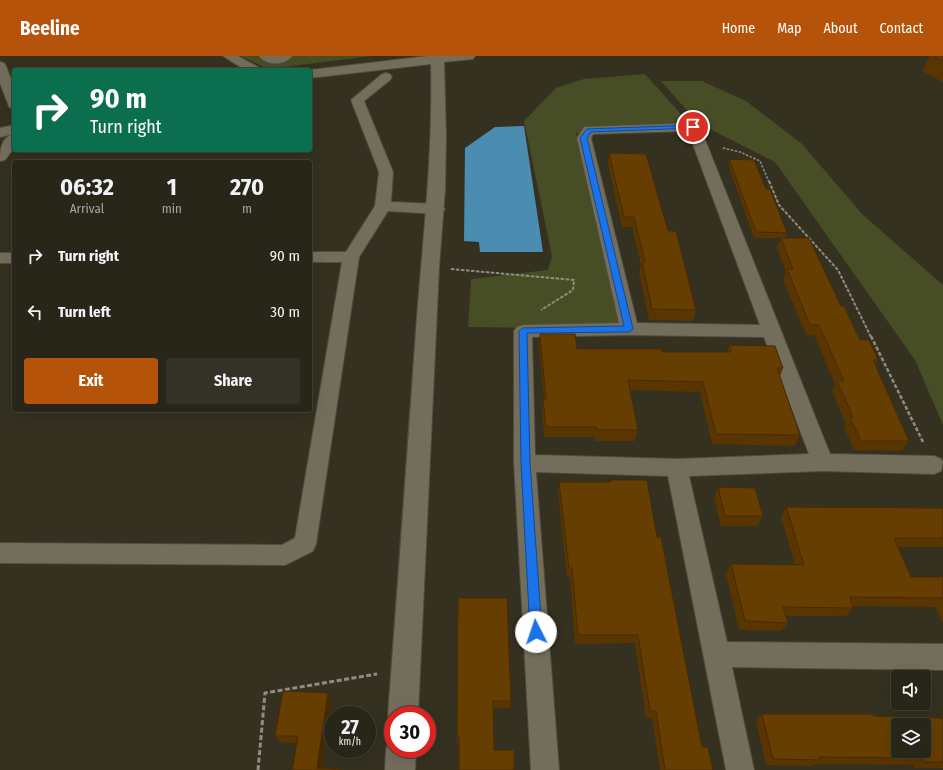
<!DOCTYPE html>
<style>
:root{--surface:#282519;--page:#343126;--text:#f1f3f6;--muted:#a5a5a2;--line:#444238;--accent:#b45309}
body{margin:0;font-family:"Fira Sans Condensed",sans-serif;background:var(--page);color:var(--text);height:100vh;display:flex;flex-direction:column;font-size:15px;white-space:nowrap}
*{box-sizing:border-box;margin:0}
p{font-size:13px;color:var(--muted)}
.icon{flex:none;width:22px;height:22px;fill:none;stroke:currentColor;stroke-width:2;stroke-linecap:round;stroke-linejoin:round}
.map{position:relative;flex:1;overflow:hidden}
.details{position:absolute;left:12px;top:104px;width:300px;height:252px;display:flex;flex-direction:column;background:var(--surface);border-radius:4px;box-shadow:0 4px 16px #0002,0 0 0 1px var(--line)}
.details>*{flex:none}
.guide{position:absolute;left:12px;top:12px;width:300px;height:84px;border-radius:4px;box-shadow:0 4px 16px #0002,0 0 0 1px var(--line);background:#0b6e4f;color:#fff;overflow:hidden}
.buttons{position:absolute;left:891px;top:614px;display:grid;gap:8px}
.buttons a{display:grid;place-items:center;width:40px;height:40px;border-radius:4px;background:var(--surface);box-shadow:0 4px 16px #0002,0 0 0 1px var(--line);font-size:20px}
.speed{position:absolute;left:324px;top:650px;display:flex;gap:8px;font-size:20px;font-weight:700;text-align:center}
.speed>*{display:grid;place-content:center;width:52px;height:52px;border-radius:50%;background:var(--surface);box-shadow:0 4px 16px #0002,0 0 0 1px var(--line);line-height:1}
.speed small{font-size:10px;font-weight:400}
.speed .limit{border:6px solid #d22;background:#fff;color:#111}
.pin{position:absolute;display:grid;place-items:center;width:34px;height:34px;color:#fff;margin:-17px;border:2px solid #fff;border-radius:50%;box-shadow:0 1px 4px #0007}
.me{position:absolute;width:44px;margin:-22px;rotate:356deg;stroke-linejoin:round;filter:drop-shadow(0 0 3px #0008)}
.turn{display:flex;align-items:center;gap:14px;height:84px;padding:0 12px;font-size:18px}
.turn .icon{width:52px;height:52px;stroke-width:2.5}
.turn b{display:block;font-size:28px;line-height:34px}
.eta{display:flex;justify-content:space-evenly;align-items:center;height:68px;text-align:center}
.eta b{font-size:24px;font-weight:700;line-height:28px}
.button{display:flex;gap:8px;margin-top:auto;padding:8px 12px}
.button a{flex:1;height:46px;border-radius:4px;background:var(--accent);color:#fff;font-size:16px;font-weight:700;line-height:46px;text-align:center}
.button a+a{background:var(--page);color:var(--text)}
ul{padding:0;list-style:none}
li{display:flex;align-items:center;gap:12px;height:56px;padding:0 12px}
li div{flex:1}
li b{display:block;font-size:15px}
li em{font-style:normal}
header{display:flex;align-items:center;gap:24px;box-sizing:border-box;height:56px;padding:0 20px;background:var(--accent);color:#fff}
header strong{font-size:19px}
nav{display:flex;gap:22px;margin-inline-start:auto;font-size:14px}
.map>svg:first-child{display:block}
</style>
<header>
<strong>Beeline</strong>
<nav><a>Home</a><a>Map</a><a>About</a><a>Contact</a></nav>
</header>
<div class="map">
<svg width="943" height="714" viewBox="0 0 943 714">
<rect width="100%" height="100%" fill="#353121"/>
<path fill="#474e26" d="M241,0H371L268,13Z
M645,18L688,66L576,77L622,273L468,271L471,223L548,214L552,200L524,65L556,32L584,23Z
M661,25H702L746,45L802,88L862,158L943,229V369L915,304L775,106L698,67Z"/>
<path fill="#4b8cb1" d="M524,70L543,196H480L479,186L464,185L465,92L495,71Z"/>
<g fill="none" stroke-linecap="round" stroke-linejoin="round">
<defs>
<path id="street" d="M223,0H238L258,11L260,14H245Z
M259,0H292C285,10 266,10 259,0Z
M0,6L4,7L6,10L14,31V52L9,51L8,48L0,27Z
M386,17L390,18L392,21L390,24L364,45L393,116L391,146L437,148L442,150L445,153L442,156L437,158L388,155L359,201L316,488L313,495L285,509L0,507V487L282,489L295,482L342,206H310V196H346L375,150L379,116L351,44L382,18Z
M693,67L698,68L700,71L830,398L934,400L941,403L943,406L941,415L934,418L823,415L689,420L727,586L943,588V614L732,611L754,714H726L668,420L536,416L559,714H531L514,407V275L517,271L523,269L619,267L577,82L584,71ZM688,75L760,269L637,267L591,82L593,78ZM629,279L764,281L809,398L677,403L535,399L532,281Z
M14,78V92L5,104L0,105C0,94 1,81 14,78Z
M0,197H14V207H0Z"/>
<path id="secondary" d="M428,0H475L473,3L444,6L446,81L445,134L439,212L418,659H393V670L388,659C398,526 408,393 417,260C424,174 433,94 431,8L310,22V14Z
M14,69V78L0,81V72Z
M393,681V693H416L415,714H385L386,693L390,682Z"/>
</defs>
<use href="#street" stroke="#504c3e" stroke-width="2"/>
<use href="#secondary" stroke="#504c3e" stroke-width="2"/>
<path stroke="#908d80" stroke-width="1.5" stroke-dasharray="2.5 1.5" stroke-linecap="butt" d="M723,92L740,96L760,105L769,126"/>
<path stroke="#908d80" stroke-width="2" stroke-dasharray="3.5 1.5" stroke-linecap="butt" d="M769,125L779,149L838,214L871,281
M451,213L574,224L573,234L541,254"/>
<path stroke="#908d80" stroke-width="2.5" stroke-dasharray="4 2" stroke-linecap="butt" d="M871,280L923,386"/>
<path stroke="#908d80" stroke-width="3" stroke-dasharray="5 2.5" stroke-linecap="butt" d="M258,714L265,637L377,618"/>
<use href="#street" fill="#736e5c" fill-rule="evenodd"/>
<use href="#secondary" fill="#736e5c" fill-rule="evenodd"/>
</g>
<path fill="#593502" d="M929,0H943V26L922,15Z
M609,97L668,175L696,254L693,265L649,264L639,217L641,209L632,171H622L608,108Z
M729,103L766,133L787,177L785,182L841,250L860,284L878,304L875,310L909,385L902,395L854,394L844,371L846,368L832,335L835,328L814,279H806L783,223L786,216L777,192L781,182H754L728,108Z
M540,278L577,293L662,296H727L729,289L783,312L780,320L800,379L795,390L712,388L700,336L630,334L638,374L635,385H595V381H544L542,353L543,343H544L539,289Z
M610,424L657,481L702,691L713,714H660L652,662H646L635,587L575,588L570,521H567L558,436L559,426H610Z
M718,431L763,460L758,470H721L714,441Z
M786,451L943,452V491H898L911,521H943V566H942L935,551L853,550V552L846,560H786L788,567L781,575L739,574L726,517L731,508L795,509L781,461Z
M458,542L511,645L510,652H493L494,694L514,714L459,688H457Z
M328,637L331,644L321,712L292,714L297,687L280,686L275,680Z
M762,658L943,662V712H914L913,709L815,708L812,710L766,709L756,666Z"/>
<path fill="#482b01" d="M328,637L331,644L321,714L317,712Z"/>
<path fill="#673e02" stroke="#482b01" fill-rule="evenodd" d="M934,0H943V5Z
M609,97L646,98L668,175H676L696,254L652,253L642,206H645L634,161H624Z
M729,103L754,104L766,133H770L787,177L756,176Z
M781,182H809L841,250H844L860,284H869L878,304H873L909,385H861L850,361H853L837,325H844L819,269H810L787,213H793Z
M540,278H575L577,293H662V296H731L729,289L775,290L783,312H777L800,379L716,378L703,326L628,324L638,374H597V371H546L543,343H546Z
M610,424H647L657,481H661L702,691H708L713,714H665L656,655H650L638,579H578L572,512H569L559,426H611Z
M718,431L755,432L763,460H725Z
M786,451L943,452V482H894L911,521H943V542L850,541L853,552L783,551L788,567L745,565L731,508L804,509Z
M458,542H507L511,645H493L494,694H514V714H459V681H457Z
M283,635L328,637L317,712L340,713V714H292L298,680H275Z
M762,658H873V660L943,662V706H924L923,702L819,701L820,704L773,703ZM898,669H924V695H898Z"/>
<path fill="#1a73e8" stroke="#114b97" d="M693,69L695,70V72L591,76L587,82L633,273L629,276L527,277L530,407L542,576L540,580L536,581L532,580L530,576L521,407L519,275L523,272L624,270L580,82L587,73Z"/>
</svg>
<div class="buttons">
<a><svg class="icon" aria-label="sound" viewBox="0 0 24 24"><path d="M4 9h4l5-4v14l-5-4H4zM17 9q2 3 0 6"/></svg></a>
<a><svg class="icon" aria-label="layers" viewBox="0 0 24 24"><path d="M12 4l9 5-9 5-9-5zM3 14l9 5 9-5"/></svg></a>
</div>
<div class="speed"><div>27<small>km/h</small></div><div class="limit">30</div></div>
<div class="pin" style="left:693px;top:71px;background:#d93025"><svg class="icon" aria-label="arrive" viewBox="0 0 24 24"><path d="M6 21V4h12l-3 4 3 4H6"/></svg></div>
<svg class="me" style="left:536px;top:576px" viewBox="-20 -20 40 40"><circle r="19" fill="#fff"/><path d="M0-13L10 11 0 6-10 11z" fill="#1a73e8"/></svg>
<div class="guide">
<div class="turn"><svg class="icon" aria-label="right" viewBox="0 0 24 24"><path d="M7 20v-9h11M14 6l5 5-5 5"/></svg><div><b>90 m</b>Turn right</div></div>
</div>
<section class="details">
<div class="eta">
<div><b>06:32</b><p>Arrival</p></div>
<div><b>1</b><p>min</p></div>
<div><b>270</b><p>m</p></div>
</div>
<ul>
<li><svg class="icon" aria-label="right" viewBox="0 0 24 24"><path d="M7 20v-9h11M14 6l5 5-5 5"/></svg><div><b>Turn right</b></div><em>90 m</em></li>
<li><svg class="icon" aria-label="left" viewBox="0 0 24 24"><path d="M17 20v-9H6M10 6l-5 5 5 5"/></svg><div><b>Turn left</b></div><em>30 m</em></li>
</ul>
<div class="button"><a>Exit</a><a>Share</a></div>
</section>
</div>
